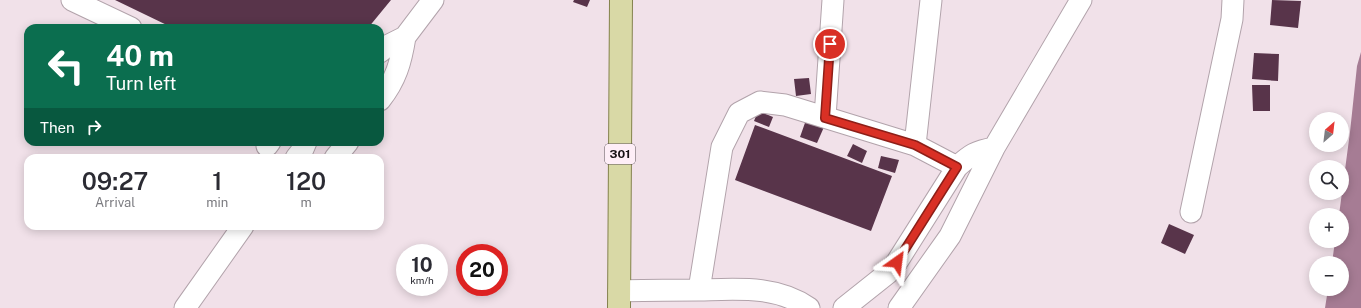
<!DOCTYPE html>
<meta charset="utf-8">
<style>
:root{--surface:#fff;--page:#f7f7f7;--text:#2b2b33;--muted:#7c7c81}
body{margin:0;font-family:"Public Sans",sans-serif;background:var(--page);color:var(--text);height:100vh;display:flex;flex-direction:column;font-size:15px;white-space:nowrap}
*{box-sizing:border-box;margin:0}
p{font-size:13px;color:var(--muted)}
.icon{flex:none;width:22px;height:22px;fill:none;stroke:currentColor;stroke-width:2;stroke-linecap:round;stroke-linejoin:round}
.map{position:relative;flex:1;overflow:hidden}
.drawer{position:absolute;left:24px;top:154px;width:360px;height:76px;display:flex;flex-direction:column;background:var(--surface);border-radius:12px;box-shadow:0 2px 10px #0003}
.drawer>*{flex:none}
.banner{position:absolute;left:24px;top:24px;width:360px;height:122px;border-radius:12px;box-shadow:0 2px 10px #0003;background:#0b6e4f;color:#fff;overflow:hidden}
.needle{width:26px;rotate:28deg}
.controls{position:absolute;left:1309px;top:112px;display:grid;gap:8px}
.controls a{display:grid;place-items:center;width:40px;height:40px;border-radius:50%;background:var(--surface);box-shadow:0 2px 10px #0003;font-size:20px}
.speed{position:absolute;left:396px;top:244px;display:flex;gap:8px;font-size:20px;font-weight:700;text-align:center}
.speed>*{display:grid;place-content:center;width:52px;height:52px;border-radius:50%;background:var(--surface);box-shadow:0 2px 10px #0003;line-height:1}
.speed small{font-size:10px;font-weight:400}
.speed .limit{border:6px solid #d22;background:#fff;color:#111}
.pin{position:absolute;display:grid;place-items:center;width:34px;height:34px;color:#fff;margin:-17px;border:2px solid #fff;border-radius:50%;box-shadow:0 1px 4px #0007}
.me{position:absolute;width:44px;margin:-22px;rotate:31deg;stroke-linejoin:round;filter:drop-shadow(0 0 3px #0008)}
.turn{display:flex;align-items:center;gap:14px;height:84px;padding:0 16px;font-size:18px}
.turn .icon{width:52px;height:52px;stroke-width:2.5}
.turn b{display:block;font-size:28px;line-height:34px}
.then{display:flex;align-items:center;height:38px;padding:0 16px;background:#0003;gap:8px;font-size:15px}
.eta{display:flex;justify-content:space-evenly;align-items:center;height:68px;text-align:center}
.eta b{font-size:24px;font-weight:600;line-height:28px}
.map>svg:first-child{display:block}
</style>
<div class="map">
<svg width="1361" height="308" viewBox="0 0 1361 308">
<rect width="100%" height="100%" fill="#f1e1e9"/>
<path fill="#a67c94" d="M1361,52V308H1325L1328,289H1342V263H1332L1335,241H1342V215H1339L1350,132L1357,66Z"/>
<path fill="#58344a" d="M115,0H391L368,28H173Z
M574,0H590L587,7L573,2Z
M1272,0L1301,1L1298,28L1270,25Z
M1254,53L1279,54L1278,81L1252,79Z
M809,78L811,94L796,96L794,79Z
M1252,85H1270V111H1253Z
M758,111L773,117L769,127L754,121Z
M806,120L824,127L817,143L800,137Z
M755,125L892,176L871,231L735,180Z
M853,144L867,151L862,163L847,156Z
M881,156L899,160L895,173L878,168Z
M1169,224L1194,235L1185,254L1161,243Z"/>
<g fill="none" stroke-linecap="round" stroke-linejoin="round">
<defs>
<path id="minor" d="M72,0L131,28
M380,52L387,46L405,37L433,0
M380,100C396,80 401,62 405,37
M825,117L833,0
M915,145L931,0
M267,146L270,142
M296,158L303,149L306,142
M335,158L348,142
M1191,212L1232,19L1233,0
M699,290L722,147L739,113L760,102L785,105L915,145L957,167
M619,291C646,290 672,290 699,290C737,289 776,285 809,308
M185,308L243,226
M844,308L888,273L897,262L957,167C970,155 976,151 994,148L1081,0
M899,308L950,236L994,148"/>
<path id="major" d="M619,308L621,0"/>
</defs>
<use href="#minor" stroke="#b2a3ab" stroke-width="23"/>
<use href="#major" stroke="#84824d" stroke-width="24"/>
<use href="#minor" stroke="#fff" stroke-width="21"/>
<use href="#major" stroke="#d9d9a6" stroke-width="22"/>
</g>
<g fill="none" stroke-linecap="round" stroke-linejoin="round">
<defs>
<path id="route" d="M830,44L825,118L915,145L957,167L897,262"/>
</defs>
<use href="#route" stroke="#8d1f18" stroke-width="10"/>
<use href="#route" stroke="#d93025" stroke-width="7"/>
</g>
<g text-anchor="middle" stroke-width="4" stroke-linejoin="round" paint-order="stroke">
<rect fill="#feeef7" stroke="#5c5358" stroke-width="1" x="605" y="144" width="30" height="20" rx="3"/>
<g font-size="12" font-weight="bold" fill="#161114">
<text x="620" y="158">301</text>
</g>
</g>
</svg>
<div class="controls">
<a><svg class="needle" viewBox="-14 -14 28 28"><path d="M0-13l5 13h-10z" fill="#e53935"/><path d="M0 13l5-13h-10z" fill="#7c7c81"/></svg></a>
<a><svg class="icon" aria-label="search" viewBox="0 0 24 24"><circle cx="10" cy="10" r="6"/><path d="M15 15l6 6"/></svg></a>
<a>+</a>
<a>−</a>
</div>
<div class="speed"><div>10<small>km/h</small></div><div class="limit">20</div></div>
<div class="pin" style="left:830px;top:44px;background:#d93025"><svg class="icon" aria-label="arrive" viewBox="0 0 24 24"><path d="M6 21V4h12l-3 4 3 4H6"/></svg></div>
<svg class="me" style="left:897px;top:262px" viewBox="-20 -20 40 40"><path d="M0-17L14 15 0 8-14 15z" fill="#d93025" stroke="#fff" stroke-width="4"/></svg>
<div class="banner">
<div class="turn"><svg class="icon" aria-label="left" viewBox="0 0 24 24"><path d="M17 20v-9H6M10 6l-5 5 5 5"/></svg><div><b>40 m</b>Turn left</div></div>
<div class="then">Then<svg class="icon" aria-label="right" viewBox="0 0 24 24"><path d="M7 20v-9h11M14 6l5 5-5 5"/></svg></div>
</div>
<section class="drawer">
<div class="eta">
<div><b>09:27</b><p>Arrival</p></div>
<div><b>1</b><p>min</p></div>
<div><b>120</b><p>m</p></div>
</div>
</section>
</div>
